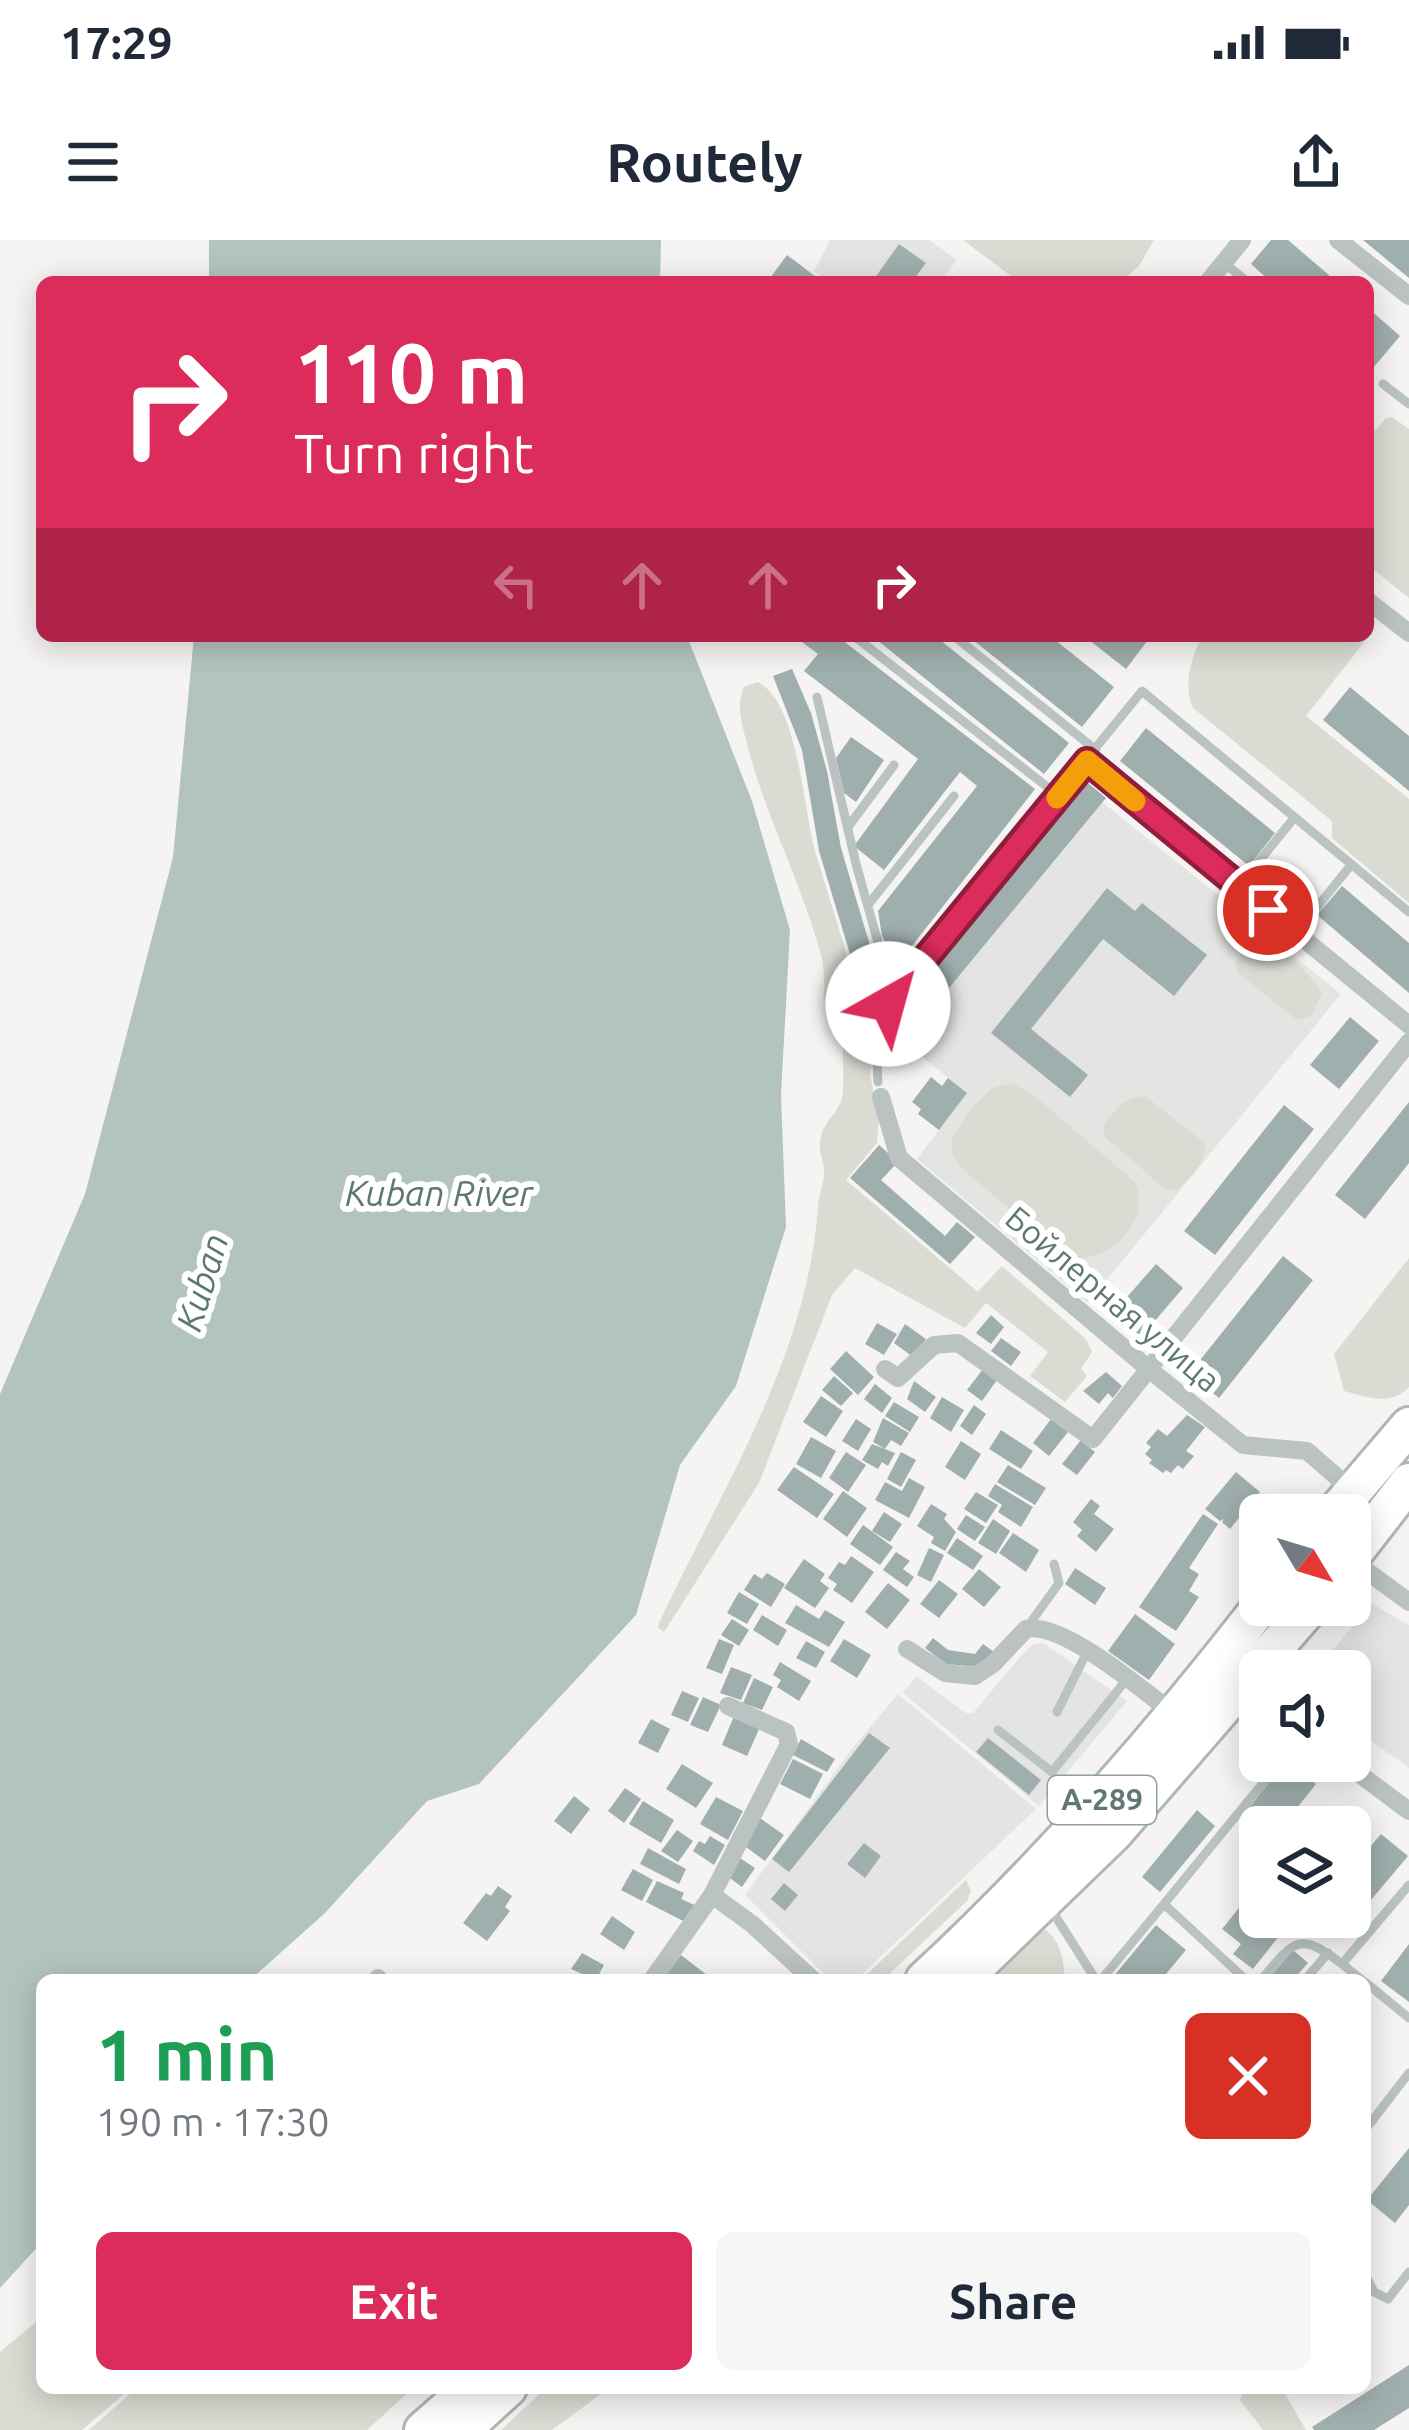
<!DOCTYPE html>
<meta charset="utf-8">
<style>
:root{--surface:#fff;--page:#f6f6f7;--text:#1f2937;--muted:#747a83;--accent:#dc2c5b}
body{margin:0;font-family:Ubuntu,sans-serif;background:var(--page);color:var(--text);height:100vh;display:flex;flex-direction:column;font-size:45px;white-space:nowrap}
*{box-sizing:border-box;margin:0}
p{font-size:39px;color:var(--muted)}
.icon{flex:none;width:66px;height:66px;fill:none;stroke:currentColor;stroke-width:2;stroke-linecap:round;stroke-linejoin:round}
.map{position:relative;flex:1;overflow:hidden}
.drawer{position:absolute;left:36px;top:1734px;width:1335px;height:420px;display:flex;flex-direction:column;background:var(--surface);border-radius:18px;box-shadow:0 6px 30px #0003}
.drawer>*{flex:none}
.top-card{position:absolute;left:36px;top:36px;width:1338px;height:366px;border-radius:18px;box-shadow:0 6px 30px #0003;background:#dc2c5b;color:#fff;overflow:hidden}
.needle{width:78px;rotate:128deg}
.controls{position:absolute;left:1239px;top:1254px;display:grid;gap:24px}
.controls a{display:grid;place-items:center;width:132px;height:132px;border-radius:18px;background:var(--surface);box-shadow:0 6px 30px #0003;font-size:60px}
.pin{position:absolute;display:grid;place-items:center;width:102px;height:102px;color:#fff;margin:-51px;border:6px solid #fff;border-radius:50%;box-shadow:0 3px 12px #0007}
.me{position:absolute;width:132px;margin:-66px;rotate:38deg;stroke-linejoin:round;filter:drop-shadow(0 0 9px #0008)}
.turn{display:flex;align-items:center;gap:42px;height:252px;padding:0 60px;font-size:54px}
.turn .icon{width:156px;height:156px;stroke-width:2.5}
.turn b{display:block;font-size:84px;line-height:102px}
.lanes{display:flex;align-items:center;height:114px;padding:0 60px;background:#0003;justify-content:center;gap:60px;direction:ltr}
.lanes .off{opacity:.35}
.round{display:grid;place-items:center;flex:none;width:126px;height:126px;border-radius:18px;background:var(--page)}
.summary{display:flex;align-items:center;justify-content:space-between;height:204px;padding:0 60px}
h1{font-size:72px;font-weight:600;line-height:90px;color:#1e9e55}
.primary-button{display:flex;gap:24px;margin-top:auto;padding:24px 60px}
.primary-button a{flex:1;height:138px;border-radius:18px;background:var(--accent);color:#fff;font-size:48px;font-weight:600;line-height:138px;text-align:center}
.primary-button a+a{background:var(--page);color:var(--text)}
.status{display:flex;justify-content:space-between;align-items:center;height:84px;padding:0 60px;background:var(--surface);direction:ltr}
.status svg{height:33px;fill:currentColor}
header{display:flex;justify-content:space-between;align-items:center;height:156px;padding:0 60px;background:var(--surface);font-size:54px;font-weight:600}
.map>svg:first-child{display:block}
</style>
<div class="status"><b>17:29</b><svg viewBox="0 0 49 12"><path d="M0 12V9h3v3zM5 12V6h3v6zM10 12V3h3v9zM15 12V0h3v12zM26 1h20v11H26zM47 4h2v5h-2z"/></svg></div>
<header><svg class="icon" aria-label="menu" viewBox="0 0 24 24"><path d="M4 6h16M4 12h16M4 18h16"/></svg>Routely<svg class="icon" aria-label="share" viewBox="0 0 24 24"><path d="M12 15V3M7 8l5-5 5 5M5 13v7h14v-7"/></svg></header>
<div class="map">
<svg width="1409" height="2190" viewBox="0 0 1409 2190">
<rect width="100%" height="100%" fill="#f6f4f3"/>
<path fill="#e4e5e3" d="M830,0H929L957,20L940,42H829L814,31Z
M1102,562L1341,754L1088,1063L917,919L967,853L905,803Z
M1371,1363L1409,1385V1528L1350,1486V1431H1316Z
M1043,1403L1127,1461L1039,1566L903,1453L916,1436L966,1473H973L1020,1417L1032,1405Z
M898,1454L1036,1569L856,1740H830L745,1655L854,1506Z"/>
<path fill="#dadbd2" d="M963,0H1154L1139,26L1121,42H1019Z
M1392,177L1409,189V358L1368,325V199L1386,178Z
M1369,373L1375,382L1373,391L1306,476L1409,559V663L1332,598V581L1193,468C1183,444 1191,419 1202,396H1368Z
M758,442C799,463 803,572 816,614C831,665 848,715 861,766L884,761L870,835L879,876L877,903L846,940L978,1052L1002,1026L1086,1099L1092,1112L1081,1129L1087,1136L1065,1162L1030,1136L1048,1112L986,1063L965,1088L855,1028L832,1055L759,1243L664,1392L658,1388L659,1383C721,1250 808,1117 818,966C819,954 825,942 824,930C824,921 819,913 820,904C821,885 832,879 840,864C846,853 842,823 843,810C843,798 830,789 827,778C822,760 827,739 821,715C802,644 767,579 748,508C743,486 735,468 744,447Z
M1257,700C1282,706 1310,732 1322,754L1311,776L1297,780L1238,733L1235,723Z
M1011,843L1031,853L1135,942C1154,981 1107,1023 1070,1019L963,930L952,915V898L970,869L992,848Z
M1145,856L1205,903C1206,923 1192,937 1177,950L1165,949L1105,897L1103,886C1115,869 1123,858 1145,856Z
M1409,1018V1147C1390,1167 1368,1157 1344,1151L1334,1114Z
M966,1640L971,1651L967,1661L885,1738L864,1737Z
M1046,1690C1061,1702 1064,1721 1065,1740H978L1033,1692Z
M42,2077V2148H131L82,2190H0V2112Z
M137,2148H413L367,2190H89Z
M546,2148H609L552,2190H501Z
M1244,2148H1282L1306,2190H1263L1240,2160Z"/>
<path fill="#b3c4c0" d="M209,0H661L660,42H209Z
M194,396H687L752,561L790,690L781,855L786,987L736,1146L680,1225L636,1375L479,1544L427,1561L325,1673L250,1740H42V2002L0,2048V1154L85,954L173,617Z"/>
<path fill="#9fafae" d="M1271,0H1288L1337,42H1271L1251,24Z
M1363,0H1409V38Z
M899,4L926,23L912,42H872Z
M787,15L823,42H767Z
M1368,68L1400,96L1373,128L1368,124Z
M794,396H837L1035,549L897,725L882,696L878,671L977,546L960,532L884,630L854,606L918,519L804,431L818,414Z
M872,396H935L1069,503L1044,534Z
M968,396H1050L1114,447L1082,487Z
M1084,396H1151L1126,429Z
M792,429L811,473L827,531L841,608L885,756L865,764L819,611L802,510L773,436Z
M1350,447L1409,496V551L1323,480Z
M1146,488L1275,593L1249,626L1120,521Z
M851,497L884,520L856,562L844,553L836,518Z
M1083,539L1106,558L898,810L891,804L897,767Z
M1303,642L1316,653L1303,671L1289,660Z
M1342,646L1409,703V753L1317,675Z
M1107,648L1135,671L1142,663L1207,715L1174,756L1103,699L1031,789L1088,835L1070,857L991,793Z
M1350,777L1379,801L1339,849L1310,825Z
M931,837L942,846L948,838L967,853L939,890L918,874L921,869L912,862Z
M1409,862V923L1365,979L1335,955Z
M1284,865L1314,889L1215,1015L1184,991Z
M879,905L898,922L881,940L945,996L957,982L975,997L950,1024L850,938Z
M1283,1016L1313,1040L1219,1158L1189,1134Z
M1156,1024L1183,1048L1141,1097L1113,1073Z
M991,1075L1004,1087L991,1104L976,1093Z
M877,1083L897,1094L884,1115L865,1104Z
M905,1084L926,1099L913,1117L894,1103Z
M1001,1098L1021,1112L1011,1126L991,1111Z
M846,1111L874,1137L858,1155L830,1129Z
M983,1129L997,1140L982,1161L967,1150Z
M1106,1132L1122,1146L1113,1158L1108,1153L1099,1164L1083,1151Z
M834,1136L853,1153L841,1166L822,1150Z
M914,1141L936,1157L925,1172L907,1159Z
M875,1144L892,1158L882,1173L864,1159Z
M821,1156L843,1171L826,1197L803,1182Z
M942,1157L964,1170L951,1192L930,1178Z
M894,1162L919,1177L910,1192L885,1176Z
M974,1165L986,1174L972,1195L960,1186Z
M1187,1175L1205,1187L1186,1211L1194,1216L1183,1229L1178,1225L1171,1233L1166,1230L1163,1233L1149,1223L1152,1220L1145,1214L1151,1207L1146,1203L1158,1189L1167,1196Z
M883,1178L909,1193L901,1206L891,1200L885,1209L873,1202Z
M856,1179L871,1189L858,1211L842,1201Z
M1051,1179L1068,1192L1049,1216L1033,1203Z
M1001,1190L1033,1211L1021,1229L989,1209Z
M811,1197L836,1211L821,1238L796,1224Z
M1081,1200L1095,1212L1077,1235L1062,1224Z
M961,1201L981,1214L965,1240L945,1227Z
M872,1204L895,1213L888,1226L882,1222L878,1229L862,1220Z
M846,1212L866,1225L848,1252L829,1238Z
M901,1212L916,1220L901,1247L887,1239Z
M1008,1225L1046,1248L1035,1265L997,1242Z
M794,1227L834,1254L817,1278L777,1250Z
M1236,1232L1260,1252L1230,1289L1222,1282L1224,1279L1220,1281L1205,1269Z
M909,1238L925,1247L909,1278L875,1260L885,1242L902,1251Z
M995,1244L1033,1267L1021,1287L998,1272L1002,1265L988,1256Z
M843,1251L867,1268L847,1297L823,1279Z
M976,1252L998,1265L986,1283L964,1269Z
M1091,1259L1100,1266L1094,1274L1114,1289L1096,1312L1077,1296L1082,1290L1073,1282Z
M931,1264L947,1274L944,1279L956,1292L945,1311L931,1303L934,1297L917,1286Z
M884,1272L902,1284L890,1302L872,1291Z
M1203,1274L1218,1284L1189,1328L1199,1334L1189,1351L1199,1357L1176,1391L1139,1367Z
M966,1275L985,1287L975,1301L957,1289Z
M993,1279L1010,1291L996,1314L978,1303Z
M863,1285L893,1307L880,1325L850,1304Z
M1013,1293L1039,1310L1026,1332L999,1313Z
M957,1298L983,1316L973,1330L947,1313Z
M929,1308L944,1315L931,1342L917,1335Z
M896,1312L910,1321L903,1329L914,1337L907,1347L883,1330Z
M851,1316L874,1332L852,1363L833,1350L837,1344L828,1338L839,1322L845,1325Z
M804,1319L825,1334L820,1341L829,1348L815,1368L784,1348Z
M1075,1328L1106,1348L1095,1365L1065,1344Z
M979,1329L1001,1347L984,1367L962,1349Z
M767,1333L785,1344L771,1367L744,1350L754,1334L762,1339Z
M939,1340L958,1354L939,1378L920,1364Z
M888,1343L910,1360L887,1389L865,1372Z
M739,1352L759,1364L747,1384L727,1373Z
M796,1365L819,1379L825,1370L845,1382L829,1407L785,1383Z
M1135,1374L1175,1404L1149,1440L1108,1411Z
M762,1375L787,1390L778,1406L753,1390Z
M732,1379L749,1390L739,1406L721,1395Z
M933,1398L948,1410L975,1414L983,1404L994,1412L979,1427L946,1424L925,1408Z
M719,1399L734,1405L722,1434L706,1428Z
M844,1399L871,1415L857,1438L830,1421Z
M806,1401L825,1412L816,1428L796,1418Z
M780,1422L811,1441L799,1461L777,1447L781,1440L773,1435Z
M731,1427L752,1435L741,1460L720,1453Z
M754,1438L773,1447L762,1470L743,1463Z
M682,1451L699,1458L688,1482L671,1475Z
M703,1457L721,1465L708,1492L690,1485Z
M734,1476L760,1487L747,1516L722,1505Z
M651,1479L670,1489L658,1513L638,1503Z
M869,1493L890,1508L789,1632L772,1619Z
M988,1498L1041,1540L1029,1555L976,1512Z
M801,1499L835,1519L827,1532L793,1515Z
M793,1519L823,1534L810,1559L780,1544Z
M1286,1521L1316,1544L1282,1587H1264L1245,1573Z
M682,1524L713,1543L696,1568L666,1549Z
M625,1548L641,1559L624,1583L608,1571Z
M574,1556L590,1569L571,1594L554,1581Z
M716,1557L743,1571L728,1600L700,1584Z
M643,1561L674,1580L661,1603L629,1584Z
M1197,1570L1215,1586L1160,1652L1142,1637Z
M757,1576L784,1595L765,1621L742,1604Z
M677,1590L693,1601L678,1622L661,1611Z
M1381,1594L1408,1616L1360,1673L1350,1665V1631Z
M710,1596L725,1605L714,1625L693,1611L699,1601L705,1604Z
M864,1603L881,1616L865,1638L847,1624Z
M648,1608L686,1629L679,1644L640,1624Z
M740,1618L755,1628L742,1647L727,1636Z
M633,1629L653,1640L642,1661L621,1650Z
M657,1641L684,1653L681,1659L697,1666L687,1683L646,1662Z
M1260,1642V1677H1294L1253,1729L1233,1714L1241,1704L1222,1689Z
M784,1643L798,1655L785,1671L771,1659Z
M498,1646L512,1656L505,1667L510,1671L487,1701L463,1683L486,1653L491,1656Z
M612,1676L635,1692L624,1710L600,1694Z
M1156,1685L1186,1710L1161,1740H1116L1113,1737Z
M1409,1704V1762L1381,1741Z
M1293,1710L1308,1723L1293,1740H1267Z
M582,1713L604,1725L596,1740L571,1729Z
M681,1715L707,1735L703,1740H673L666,1735Z
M1409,1908V1965L1395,1983L1367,1960Z
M1409,2125V2168L1374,2190H1314L1312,2187Z"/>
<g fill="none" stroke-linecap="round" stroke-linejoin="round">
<defs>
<path id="highway" d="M1333,1275L1409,1186
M1350,1318L1409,1242
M924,1740C1048,1625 1159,1498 1262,1365
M962,1740L1114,1593L1312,1365
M423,2190L471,2148
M462,2190L508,2148"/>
</defs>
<use href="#highway" stroke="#aeb6b6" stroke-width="42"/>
<path stroke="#bac3c2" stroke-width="9" d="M1224,23L1248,42
M1383,144L1409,164
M854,396L1059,556
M954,396L1096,510
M817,457L856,624L893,756
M848,587L894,525
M1239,646L1294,578
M868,665L954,556
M1296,693L1351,625
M878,842L877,824L888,764L893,756L1142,451L1409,672
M1026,1389L1059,1343L1054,1324
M1057,1472L1087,1412
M998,1490L1052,1532L1127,1439
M1164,1664L1281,1521
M1049,1666L1096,1740
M1342,1724L1362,1740
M1101,1740L1164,1664L1246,1740
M1261,1740C1294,1701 1298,1690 1342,1724L1409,1645
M1305,1740L1328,1713
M1365,1742L1409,1778
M1365,1890L1409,1833
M1365,2034L1374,2052L1388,2059L1409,2032"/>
<path stroke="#bac3c2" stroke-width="18" d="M1338,0L1409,56
M1208,42L1242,0
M1368,361L1409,393
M1087,522L1409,785
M881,857L899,918L1150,1130L1243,1205L1307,1211L1353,1251
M885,1129L898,1138L934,1105L958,1103L1093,1199L1409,802
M1350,1319L1409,1362
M907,1409L945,1433L975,1436L993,1424L1026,1389C1063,1381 1144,1451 1174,1474
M1342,1521L1409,1571
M712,1655L752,1684L813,1740
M377,1740L378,1738
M652,1740L712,1655L789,1504L786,1492L728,1466"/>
<use href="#highway" stroke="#fff" stroke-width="36"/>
</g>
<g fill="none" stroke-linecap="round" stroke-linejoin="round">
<defs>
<path id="route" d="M888,764L1087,521L1268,670"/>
</defs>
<use href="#route" stroke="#8f1d3b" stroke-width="30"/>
<use href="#route" stroke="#dc2c5b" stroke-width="21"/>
<path stroke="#f59e0b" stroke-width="21" d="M1057,558L1087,521L1135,561"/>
</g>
<g text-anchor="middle" stroke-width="12" stroke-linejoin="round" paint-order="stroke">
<rect fill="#fff" stroke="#8ea09f" stroke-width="3" x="1048" y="1536" width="108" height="48" rx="9"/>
<g font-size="30" font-weight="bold" fill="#5e7876">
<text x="1102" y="1570">А-289</text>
</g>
<g font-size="33" fill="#5e7876" stroke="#fff">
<text transform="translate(1113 1059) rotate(40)" y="12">Бойлерная улица</text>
</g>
<g font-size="36" font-style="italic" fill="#5d7872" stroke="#fff">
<text x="439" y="966">Kuban River</text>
<text transform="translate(202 1042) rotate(-73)" y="13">Kuban</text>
</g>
</g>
</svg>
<div class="controls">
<a><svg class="needle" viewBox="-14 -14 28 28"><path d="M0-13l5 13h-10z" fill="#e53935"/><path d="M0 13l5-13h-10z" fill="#747a83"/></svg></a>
<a><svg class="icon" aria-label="sound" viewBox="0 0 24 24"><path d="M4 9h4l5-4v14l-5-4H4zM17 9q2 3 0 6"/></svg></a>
<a><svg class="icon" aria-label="layers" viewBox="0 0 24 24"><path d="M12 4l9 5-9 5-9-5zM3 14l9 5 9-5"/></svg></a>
</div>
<div class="pin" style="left:1268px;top:670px;background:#d93025"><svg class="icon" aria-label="arrive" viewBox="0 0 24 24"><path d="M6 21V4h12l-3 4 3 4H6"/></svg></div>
<svg class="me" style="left:888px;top:764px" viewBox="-20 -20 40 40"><circle r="19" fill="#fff"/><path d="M0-13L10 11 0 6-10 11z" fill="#dc2c5b"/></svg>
<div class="top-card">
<div class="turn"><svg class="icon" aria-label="right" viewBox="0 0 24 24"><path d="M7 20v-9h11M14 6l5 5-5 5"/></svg><div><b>110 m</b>Turn right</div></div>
<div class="lanes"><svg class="icon off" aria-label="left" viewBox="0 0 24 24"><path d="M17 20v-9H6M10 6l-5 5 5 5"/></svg><svg class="icon off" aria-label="ahead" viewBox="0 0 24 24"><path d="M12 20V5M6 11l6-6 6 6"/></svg><svg class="icon off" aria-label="ahead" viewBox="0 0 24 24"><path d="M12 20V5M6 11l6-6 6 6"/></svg><svg class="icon" aria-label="right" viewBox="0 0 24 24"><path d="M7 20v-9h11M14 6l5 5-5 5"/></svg></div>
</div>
<section class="drawer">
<div class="summary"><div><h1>1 min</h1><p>190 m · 17:30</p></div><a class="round" style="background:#d93025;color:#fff"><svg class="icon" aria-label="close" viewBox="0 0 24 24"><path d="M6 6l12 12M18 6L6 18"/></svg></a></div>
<div class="primary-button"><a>Exit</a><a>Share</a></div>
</section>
</div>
